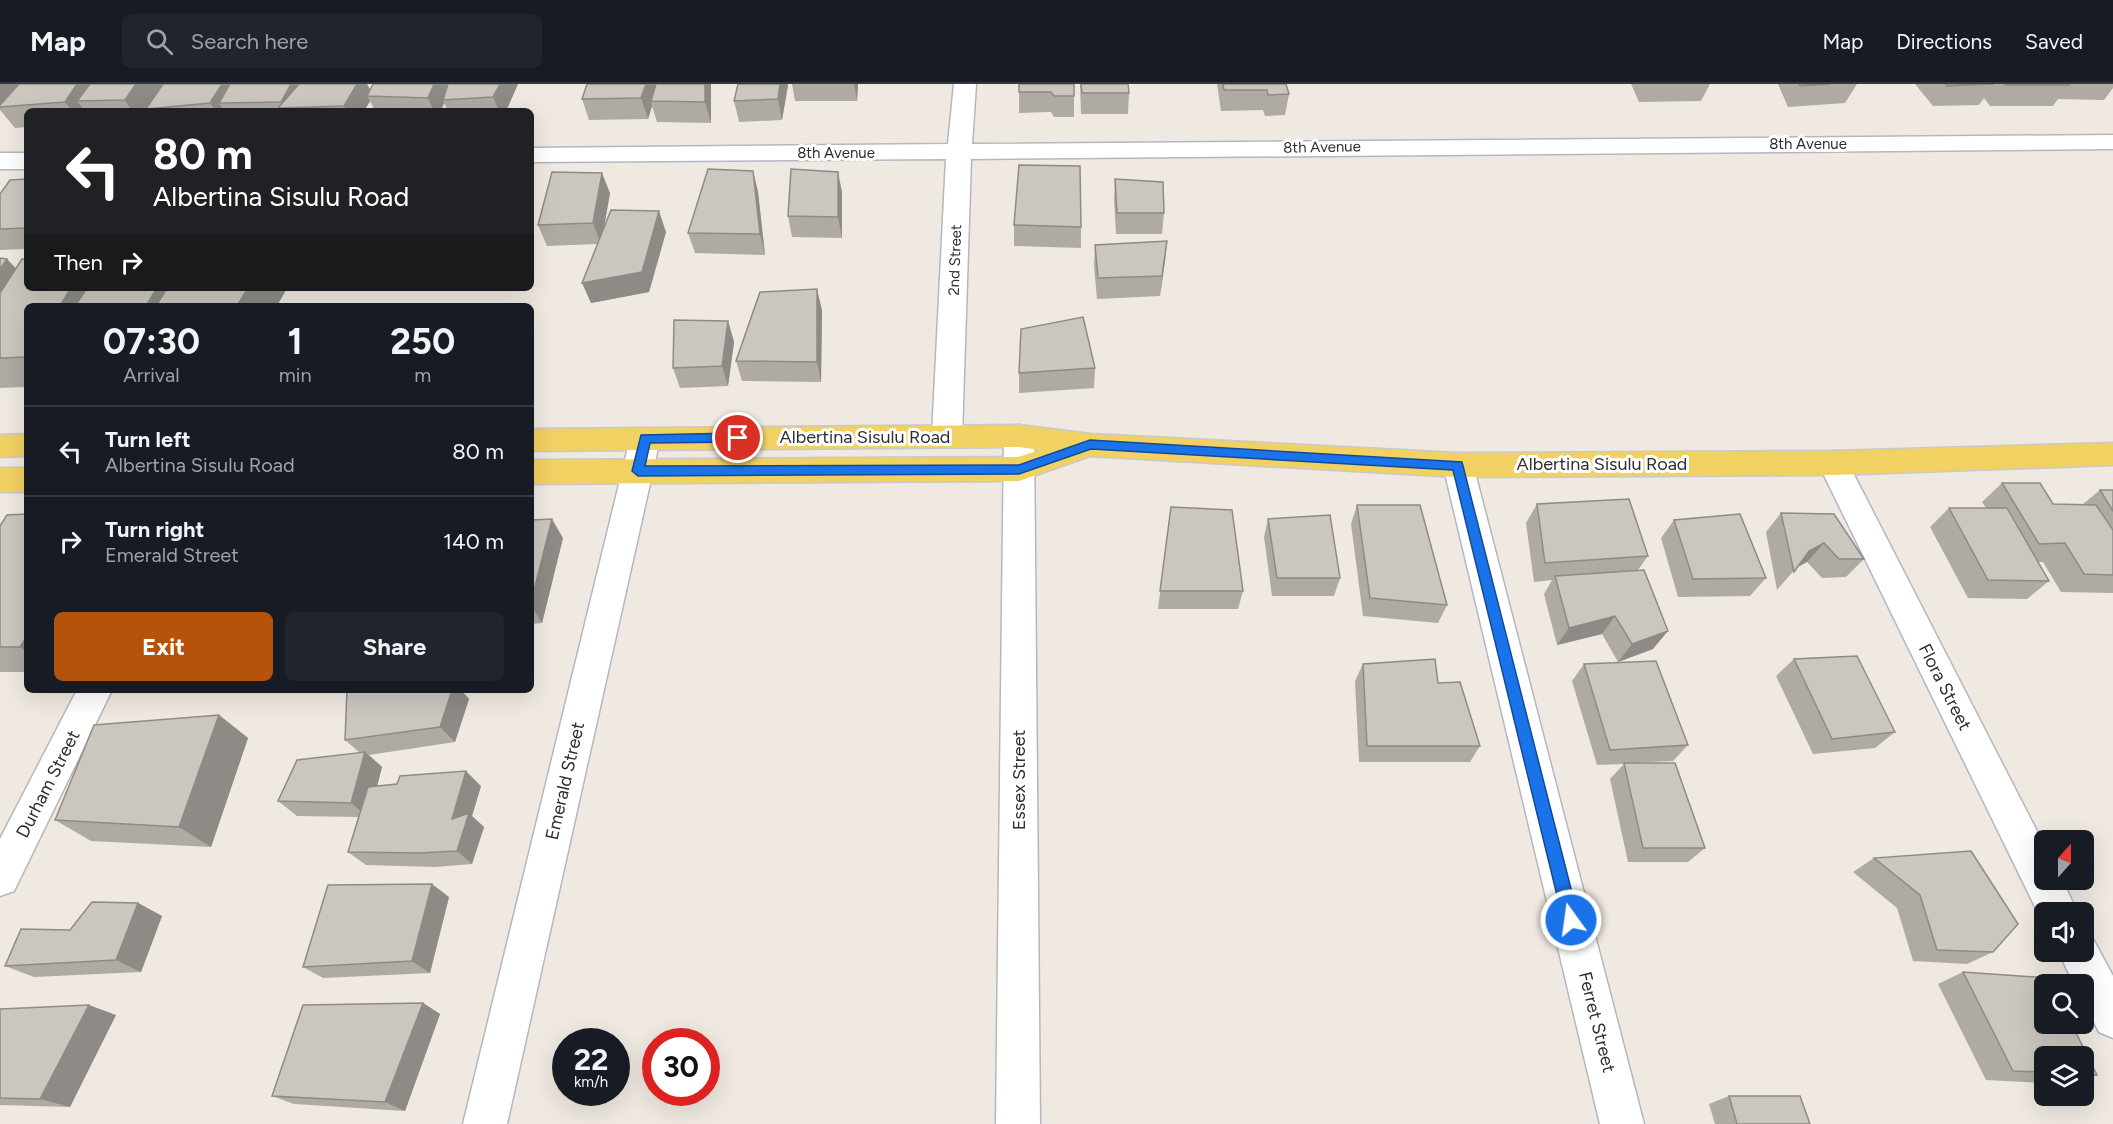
<!DOCTYPE html>
<style>
:root{--surface:#171b24;--page:#20242c;--text:#f1f3f6;--muted:#9ea1a6;--line:#363941;--accent:#b45309}
body{margin:0;font-family:Figtree,sans-serif;background:var(--page);color:var(--text);height:100vh;display:flex;flex-direction:column;font-size:22px;white-space:nowrap}
*{box-sizing:border-box;margin:0}
p{font-size:20px;color:var(--muted)}
.icon{flex:none;width:33px;height:33px;fill:none;stroke:currentColor;stroke-width:2;stroke-linecap:round;stroke-linejoin:round}
.map{position:relative;flex:1;overflow:hidden}
.details{position:absolute;left:24px;top:219px;width:510px;height:390px;display:flex;flex-direction:column;background:var(--surface);border-radius:9px;box-shadow:0 6px 24px #0002}
.details>*{flex:none}
.guide{position:absolute;left:24px;top:24px;width:510px;height:183px;border-radius:9px;box-shadow:0 6px 24px #0002;background:#202124;color:#fff;overflow:hidden}
.needle{width:39px;rotate:21deg}
.tools{position:absolute;left:2034px;top:746px;display:grid;gap:12px}
.tools a{display:grid;place-items:center;width:60px;height:60px;border-radius:9px;background:var(--surface);box-shadow:0 6px 24px #0002;font-size:30px}
.speed{position:absolute;left:552px;top:944px;display:flex;gap:12px;font-size:30px;font-weight:700;text-align:center}
.speed>*{display:grid;place-content:center;width:78px;height:78px;border-radius:50%;background:var(--surface);box-shadow:0 6px 24px #0002;line-height:1}
.speed small{font-size:15px;font-weight:400}
.speed .limit{border:9px solid #d22;background:#fff;color:#111}
.pin{position:absolute;display:grid;place-items:center;width:51px;height:51px;color:#fff;margin:-26px;border:3px solid #fff;border-radius:50%;box-shadow:0 2px 6px #0007}
.me{position:absolute;width:66px;margin:-33px;rotate:346deg;stroke-linejoin:round;filter:drop-shadow(0 0 4px #0008)}
.turn{display:flex;align-items:center;gap:21px;height:126px;padding:0 30px;font-size:27px}
.turn .icon{width:78px;height:78px;stroke-width:2.5}
.turn b{display:block;font-size:42px;line-height:51px}
.then{display:flex;align-items:center;height:57px;padding:0 30px;background:#0003;gap:12px;font-size:22px}
.eta{display:flex;justify-content:space-evenly;align-items:center;height:102px;text-align:center}
.eta b{font-size:36px;font-weight:700;line-height:42px}
.action{display:flex;gap:12px;margin-top:auto;padding:12px 30px}
.action a{flex:1;height:69px;border-radius:9px;background:var(--accent);color:#fff;font-size:24px;font-weight:700;line-height:69px;text-align:center}
.action a+a{background:var(--page);color:var(--text)}
ul{padding:0;list-style:none}
li{display:flex;align-items:center;gap:18px;height:90px;padding:0 30px;border-top:2px solid var(--line)}
li div{flex:1}
li b{display:block;font-size:22px}
li em{font-style:normal}
header{display:flex;align-items:center;gap:36px;box-sizing:border-box;height:84px;padding:0 30px;background:var(--surface);border-bottom:2px solid var(--line)}
header strong{font-size:28px}
nav{display:flex;gap:33px;margin-inline-start:auto;font-size:21px}
.search{width:420px;height:54px;background:var(--page);display:flex;align-items:center;gap:15px;box-sizing:border-box;padding:0 21px;border-radius:9px;color:var(--muted);font-size:22px}
.map>svg:first-child{display:block}
</style>
<header>
<strong>Map</strong>
<div class="search"><svg class="icon" aria-label="search" viewBox="0 0 24 24"><circle cx="10" cy="10" r="6"/><path d="M15 15l6 6"/></svg>Search here</div>
<nav><a>Map</a><a>Directions</a><a>Saved</a></nav>
</header>
<div class="map">
<svg width="2113" height="1040" viewBox="0 0 2113 1040">
<rect width="100%" height="100%" fill="#efe9e1"/>
<g fill="none" stroke-linecap="round" stroke-linejoin="round">
<defs>
<path id="minor" d="M954,0H976L972,60L2113,51V65L971,75L962,352L958,360L947,363L936,360L932,352L946,75L531,78V64L948,60Z
M0,69H27V85H0Z
M1019,341L1030,344L1034,352L1040,1040H996L1004,352L1008,344Z
M645,344L656,347L660,355L507,1040H463L630,355L634,347Z
M1833,367L1844,371L1848,379L2044,761V795H2062L2077,828H2044V841L1818,379L1822,371Z
M1458,369L1469,373L1473,381L1644,1040H1600L1443,381L1447,373Z
M77,606H112L14,807L0,812V755Z
M2084,849L2092,853L2113,892V954L2099,948L2084,919V900H2074L2058,867H2084Z"/>
<path id="major" d="M1019,341L1091,350L1458,369L1833,367L2113,359V381L1833,391L1458,393L1090,372L1019,397L531,400V376L1018,373L1040,366L1019,363L531,367V345Z
M27,350V372L0,373V351Z
M0,384H27V408H0Z"/>
</defs>
<use href="#minor" stroke="#b4b7c1" stroke-width="3"/>
<use href="#major" stroke="#c9c9c9" stroke-width="3"/>
<use href="#minor" fill="#fff" fill-rule="evenodd"/>
<use href="#major" fill="#f2d163" fill-rule="evenodd"/>
</g>
<path fill="#afaba4" d="M0,0H367L370,6L518,0L506,27H448L444,19L441,27H375L370,17L364,27H148L147,26L146,27H27V43L15,44L0,26Z
M587,0H655L656,2V0H711V39L657,38L652,22L648,35L589,36L582,15Z
M792,0H858L857,17H795Z
M1019,0L1074,12V33H1054L1051,28L1019,29Z
M1080,0H1128L1129,9L1128,30H1081Z
M1217,0H1286L1289,10L1285,31L1265,32L1263,26L1221,27Z
M1631,0H1710L1701,17L1639,18Z
M1778,0H1857L1845,19L1788,23Z
M1915,0H2113V4L2104,16L2058,15L2053,22H1990L1984,14L1979,21L1933,22Z
M788,1L782,36L739,38L734,17Z
M753,87L758,108L765,171L695,169L688,149Z
M27,95V165L0,166V109Z
M1115,95L1164,129L1162,150H1116L1114,116Z
M842,108V154L792,153L788,132Z
M610,109L604,144L666,148L649,208L591,219L597,160L547,162L538,141Z
M1014,141L1081,143V164L1014,162Z
M1167,157L1160,212L1097,215L1094,182L1095,161Z
M0,174L27,204H283L285,208L27,222V303L0,304Z
M822,226L821,298L742,297L736,277Z
M728,237L734,258L728,302L680,304L673,284Z
M1095,284L1094,304L1019,309V289Z
M2002,399L2053,420H2083L2100,406H2113V509L2061,508L2043,478H2038L2049,497L2027,515L1968,514L1930,443L1949,424H1986L1982,418Z
M1537,420L1648,472L1638,486L1653,565L1618,578L1602,550L1557,561L1544,510L1552,496L1534,498L1526,439Z
M1357,421L1447,521L1438,539L1363,532L1351,440Z
M1171,423L1243,507L1238,525H1158Z
M1781,429L1864,475L1846,493L1822,494L1807,478L1797,483L1777,506L1766,448Z
M27,430V588H0V442Z
M1268,435L1340,494L1334,512H1272L1264,453Z
M531,436L563,454L542,539L531,540Z
M1674,436L1766,494L1750,512L1678,513L1661,454Z
M1794,575L1895,648L1875,664L1813,670L1776,592Z
M1363,580L1438,599L1480,662L1470,678H1359L1355,597Z
M1584,580L1688,661L1673,677L1627,679L1705,764L1688,778H1628L1610,695L1624,680L1597,681L1572,597Z
M347,606H461L469,615L455,658L369,671L382,683L377,702H481L472,732L484,743L472,780L435,783L366,781L348,768L358,733L297,732L278,717L359,668L345,656Z
M219,631L248,654L211,763L91,757L55,736Z
M1874,774L1993,868L1967,880L1913,877L1897,824L1853,788Z
M449,813L430,889L323,894L303,883Z
M138,819L162,832L141,888L34,893L5,882L70,846Z
M1963,888L2049,894L2052,900H2044V939H2071L2097,991L2084,996V972H2044V999L1986,996L1938,900Z
M423,919L440,930L405,1027L294,1020L272,1012Z
M0,925L116,931L70,1023L0,1021Z
M1729,1012L1810,1040H1715L1709,1020Z"/>
<path fill="#8e8b86" d="M0,0H24L0,23Z
M77,0H100L77,17L85,27H72L65,18Z
M136,0H164L146,27H132L125,16Z
M222,0H249L219,19L224,27H216L210,19Z
M291,0H315L285,24L281,18Z
M357,0H367L373,11L367,12L370,17L364,27H347L344,22Z
M434,0H452L443,16L444,19L441,27H434L428,14Z
M500,0H518L506,27H499L493,13Z
M646,0H655L657,7L651,17L652,22L648,35L641,14Z
M705,0H711V39L705,18Z
M780,0H788V1L782,36L778,15Z
M854,0H858L857,17Z
M753,87L758,108L765,171L760,150Z
M838,88L842,108V154L838,133Z
M602,89L610,109L601,160L593,139Z
M659,127L666,148L649,208L591,219L582,199Z
M1167,157L1165,177L1160,212L1162,192Z
M7,175L27,196L0,256V185Z
M71,204H113L104,222H60Z
M157,204H198L188,222H146Z
M248,204H283L285,208L277,222H237Z
M817,205L822,226L821,298L817,278Z
M728,237L734,258L728,302L722,282Z
M552,435L563,454L542,539L531,522V518Z
M1824,459L1807,478L1792,486L1809,467Z
M1615,532L1602,550L1557,561L1569,544Z
M1668,547L1653,565L1618,578L1632,560Z
M27,552V568L20,563Z
M452,606H461L469,615L455,658L440,643Z
M219,631L248,654L211,763L179,743Z
M365,668L382,683L369,734L351,719Z
M466,687L481,702L472,732L484,743L472,780L457,767L452,735Z
M432,800L449,813L430,889L412,877Z
M138,819L162,832L141,888L116,876Z
M423,919L440,930L405,1027L385,1018Z
M89,921L116,931L70,1023L40,1015Z"/>
<path fill="#cbc7bf" stroke="#8e8b86" stroke-width="1.5" d="M19,0H77L65,18L0,23V21Z
M90,0H136L125,16L77,17Z
M163,0H222L210,19L146,25Z
M230,0H291L281,18L219,19Z
M299,0H357L344,22L278,24Z
M373,0H434L428,14L367,12Z
M448,0H500L493,13L443,16Z
M587,0H646L641,14L582,15Z
M656,0H705V18L651,17Z
M738,0H780L778,15L734,17Z
M1019,0H1074V12H1054L1051,8H1019Z
M1081,0H1128L1129,9H1082Z
M1223,0H1286L1289,10L1268,11L1267,6H1224Z
M1799,0H1830L1800,2Z
M1946,0H1994L1947,2Z
M2004,0H2068L2069,1H2005Z
M1019,81L1080,82L1081,143L1014,141Z
M708,85L753,87L760,150L688,149Z
M791,85L838,88V133L788,132Z
M552,88L602,89L593,139L538,141Z
M27,95V144L0,145V110L10,96Z
M1115,95L1163,98L1164,129H1117Z
M611,126L659,127L642,188L582,199Z
M1167,157L1162,192L1098,194L1095,161Z
M0,174L7,175L0,185Z
M22,175H27V204H71L60,222H27V273L0,274V209Z
M87,204H157L146,222H75Z
M167,204H248L237,222H156Z
M817,205V278L736,277L760,208Z
M1083,233L1095,284L1019,289L1021,245Z
M674,236L728,237L722,282L673,284Z
M2002,399H2040L2053,420L2096,421L2113,446V491L2084,490L2065,459L2039,460Z
M2100,406H2113V427Z
M1629,415L1648,472L1545,479L1537,420Z
M1357,421H1420L1447,521L1370,514Z
M1171,423L1232,426L1243,507H1160Z
M1949,424H2007L2049,497L1988,496Z
M1781,429L1834,430L1864,475H1839L1824,459L1809,467L1794,488Z
M27,430V552L20,563H0V442L7,431Z
M1740,430L1766,494L1693,495L1674,436Z
M1330,431L1340,494H1277L1268,435Z
M552,435L531,518V436Z
M1644,486L1668,547L1632,560L1615,532L1569,544L1555,492Z
M1857,572L1895,648L1832,655L1794,575Z
M1435,575L1438,599L1460,598L1480,662H1367L1363,580Z
M1656,577L1688,661L1610,666L1584,580Z
M347,606H452L440,643L345,656Z
M219,631L179,743L55,736L94,641Z
M365,668L351,719L278,717L297,676Z
M1624,679H1675L1705,764H1643Z
M466,687L452,735L469,729L457,767L419,769L348,768L368,703L397,700L400,692Z
M1971,767L2018,840L1993,868L1937,866L1920,811L1874,774Z
M432,800L412,877L303,883L328,801Z
M92,818L138,819L116,876L5,882L21,845L70,846Z
M1963,888L2049,894L2052,900H2044V939H2071L2097,991H2084V972H2044V988L2013,987Z
M423,919L385,1018L272,1012L303,921Z
M89,921L40,1015L0,1014V925Z
M1729,1012H1800L1810,1040H1737Z"/>
<path fill="#1a73e8" stroke="#114b97" stroke-width="1.5" d="M738,349L744,354L738,358L650,359L645,382L1019,381L1090,356L1462,378L1579,836L1577,841L1571,843L1566,841L1563,836L1453,386L1091,365L1019,390L638,392L632,387L641,351Z"/>
<g text-anchor="middle" stroke-width="6" stroke-linejoin="round" paint-order="stroke">
<g font-size="15" fill="#2e2e2e" stroke="#fff">
<text x="1808" y="65">8th Avenue</text>
<text transform="translate(1322 63) rotate(-1)" y="5">8th Avenue</text>
<text x="836" y="74">8th Avenue</text>
<text transform="translate(955 176) rotate(-88)" y="5">2nd Street</text>
</g>
<g font-size="18" fill="#2e2e2e" stroke="#fff">
<text x="865" y="359">Albertina Sisulu Road</text>
<text x="1602" y="386">Albertina Sisulu Road</text>
<text transform="translate(1945 603) rotate(63)" y="6">Flora Street</text>
<text transform="translate(1019 696) rotate(-90)" y="6">Essex Street</text>
<text transform="translate(565 697) rotate(-77)" y="6">Emerald Street</text>
<text transform="translate(48 700) rotate(-63)" y="6">Durham Street</text>
<text transform="translate(1597 938) rotate(76)" y="6">Ferret Street</text>
</g>
</g>
</svg>
<div class="tools">
<a><svg class="needle" viewBox="-14 -14 28 28"><path d="M0-13l5 13h-10z" fill="#e53935"/><path d="M0 13l5-13h-10z" fill="#9ea1a6"/></svg></a>
<a><svg class="icon" aria-label="sound" viewBox="0 0 24 24"><path d="M4 9h4l5-4v14l-5-4H4zM17 9q2 3 0 6"/></svg></a>
<a><svg class="icon" aria-label="search" viewBox="0 0 24 24"><circle cx="10" cy="10" r="6"/><path d="M15 15l6 6"/></svg></a>
<a><svg class="icon" aria-label="layers" viewBox="0 0 24 24"><path d="M12 4l9 5-9 5-9-5zM3 14l9 5 9-5"/></svg></a>
</div>
<div class="speed"><div>22<small>km/h</small></div><div class="limit">30</div></div>
<div class="pin" style="left:738px;top:354px;background:#d93025"><svg class="icon" aria-label="arrive" viewBox="0 0 24 24"><path d="M6 21V4h12l-3 4 3 4H6"/></svg></div>
<svg class="me" style="left:1571px;top:836px" viewBox="-20 -20 40 40"><circle r="17" fill="#1a73e8" stroke="#fff" stroke-width="3"/><path d="M0-11L8 9 0 5-8 9z" fill="#fff"/></svg>
<div class="guide">
<div class="turn"><svg class="icon" aria-label="left" viewBox="0 0 24 24"><path d="M17 20v-9H6M10 6l-5 5 5 5"/></svg><div><b>80 m</b>Albertina Sisulu Road</div></div>
<div class="then">Then<svg class="icon" aria-label="right" viewBox="0 0 24 24"><path d="M7 20v-9h11M14 6l5 5-5 5"/></svg></div>
</div>
<section class="details">
<div class="eta">
<div><b>07:30</b><p>Arrival</p></div>
<div><b>1</b><p>min</p></div>
<div><b>250</b><p>m</p></div>
</div>
<ul>
<li><svg class="icon" aria-label="left" viewBox="0 0 24 24"><path d="M17 20v-9H6M10 6l-5 5 5 5"/></svg><div><b>Turn left</b><p>Albertina Sisulu Road</p></div><em>80 m</em></li>
<li><svg class="icon" aria-label="right" viewBox="0 0 24 24"><path d="M7 20v-9h11M14 6l5 5-5 5"/></svg><div><b>Turn right</b><p>Emerald Street</p></div><em>140 m</em></li>
</ul>
<div class="action"><a>Exit</a><a>Share</a></div>
</section>
</div>
